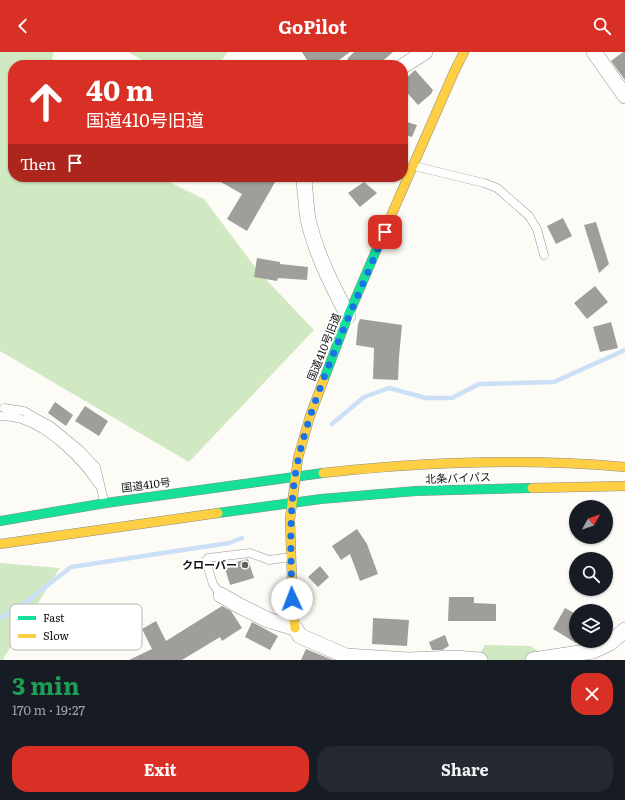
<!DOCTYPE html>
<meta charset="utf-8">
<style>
:root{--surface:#171b24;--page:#242831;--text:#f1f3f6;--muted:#9ea1a6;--accent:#d93025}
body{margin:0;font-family:Literata,"Noto Sans JP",serif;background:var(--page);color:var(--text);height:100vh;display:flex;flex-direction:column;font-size:15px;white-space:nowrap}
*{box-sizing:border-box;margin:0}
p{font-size:13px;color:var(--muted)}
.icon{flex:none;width:22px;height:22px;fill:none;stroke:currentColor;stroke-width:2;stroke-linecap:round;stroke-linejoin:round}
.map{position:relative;height:608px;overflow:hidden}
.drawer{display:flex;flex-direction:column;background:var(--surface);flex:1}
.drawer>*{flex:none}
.guide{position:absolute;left:8px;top:8px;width:400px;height:122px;border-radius:16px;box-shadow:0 1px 3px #0004;background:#d93025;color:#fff;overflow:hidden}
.needle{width:26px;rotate:50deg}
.fabs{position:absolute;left:569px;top:448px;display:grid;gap:8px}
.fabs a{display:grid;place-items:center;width:44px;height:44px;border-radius:50%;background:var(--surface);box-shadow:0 1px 3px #0004;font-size:20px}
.pin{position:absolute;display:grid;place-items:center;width:34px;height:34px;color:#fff;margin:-17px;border-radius:8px;box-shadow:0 2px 6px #0006}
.me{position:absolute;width:44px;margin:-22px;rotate:358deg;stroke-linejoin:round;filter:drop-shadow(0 0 3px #0008)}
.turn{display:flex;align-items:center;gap:14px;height:84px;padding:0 12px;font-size:18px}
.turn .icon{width:52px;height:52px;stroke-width:2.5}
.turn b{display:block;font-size:28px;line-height:34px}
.then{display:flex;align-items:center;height:38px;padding:0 12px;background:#0003;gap:8px;font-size:15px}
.round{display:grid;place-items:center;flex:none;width:42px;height:42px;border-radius:16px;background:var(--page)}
.summary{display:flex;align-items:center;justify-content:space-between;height:68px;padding:0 12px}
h1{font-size:24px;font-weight:700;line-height:30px;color:#1e9e55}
.cta{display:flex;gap:8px;margin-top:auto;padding:8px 12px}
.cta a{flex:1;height:46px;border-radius:16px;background:var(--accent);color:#fff;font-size:16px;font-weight:700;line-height:46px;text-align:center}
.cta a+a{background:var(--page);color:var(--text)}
header{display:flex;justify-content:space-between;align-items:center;height:52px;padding:0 12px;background:var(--accent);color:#fff;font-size:18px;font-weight:700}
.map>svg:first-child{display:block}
</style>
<header><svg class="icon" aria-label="back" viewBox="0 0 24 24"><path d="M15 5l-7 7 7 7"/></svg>GoPilot<svg class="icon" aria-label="search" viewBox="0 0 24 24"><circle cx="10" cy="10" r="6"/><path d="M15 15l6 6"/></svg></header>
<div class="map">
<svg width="625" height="608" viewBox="0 0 625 608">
<rect width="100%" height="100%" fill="#fcfbf5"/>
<path fill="#d1e9c3" d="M0,0H54L52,6L58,13H13V125H159L204,147L258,219L314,278L189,410L0,299Z
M128,0H228L218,13H151Z
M0,511L60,516L3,607L4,608H0Z
M485,593L531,594L550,608H476Z"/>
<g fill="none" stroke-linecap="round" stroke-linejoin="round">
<path stroke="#cbe0f6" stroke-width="4.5" d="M332,372L364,345L389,336L426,346H452L479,332L554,330L625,298
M0,566L21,554L71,515L229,491L242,486"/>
</g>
<path fill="#a09e9a" d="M302,0H350L332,13H310Z
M354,0H393L378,13H353L347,7Z
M623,0H625V28L611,9Z
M415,18L433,38L431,42L418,53L403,36V29Z
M403,69L417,73L412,85L403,82Z
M212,125H278L247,179L227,167L242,142Z
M364,130L377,141L360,155L348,141Z
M563,166L572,184L556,192L547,174Z
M596,170L609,212L599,221L584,173Z
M257,206L280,210V212L308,215L307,228L278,226L277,229L254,225Z
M595,234L608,250L587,267L574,251Z
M360,267L402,273L399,305L398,328L373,327L374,296L356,293L358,272Z
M611,270L618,296L600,300L593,275Z
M55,350L73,363L66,374L48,361Z
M85,354L108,369L99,384L75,369Z
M357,477L367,492L378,522L360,529L350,502L341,508L332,494Z
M248,507L254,526L230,533L224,513Z
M320,514L329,525L318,535L308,525Z
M449,545H474V551L496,552V569H448Z
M222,554L231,559L242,576L222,589L220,585L182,608H129L152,597L142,577L156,569L166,589Z
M565,556L576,562V591L553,577Z
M373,566L409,568L407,594L372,592Z
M252,570L278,584L270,598L245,585Z
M445,583L449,594L442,598H432L429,590Z
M306,597L333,608H301Z"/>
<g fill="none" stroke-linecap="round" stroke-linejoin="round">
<defs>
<path id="lane" d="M414,114L484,131L497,136L529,164L537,177L544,203
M4,356L24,359L36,366L51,374L80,398L96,415L104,449
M0,364C7,364 14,365 21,367C50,376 82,407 98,432
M221,543L213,532L206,509L208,506L250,501L269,508L291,505"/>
<path id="street" d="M594,0L625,44
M403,14L425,0
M306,125L304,131C306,143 306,156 308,167C316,202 332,233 348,264
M221,543L238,553L268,568L295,576L300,584L346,604L409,608L455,606L480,608
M533,608L593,599L610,591L625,578"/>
<path id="fast" d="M324,327L348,264L387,173
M218,461L321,447L416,439L532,436
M0,469L106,451L323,421"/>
<path id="slow" d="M387,173L454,20L464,0
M323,421C423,410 524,406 625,415
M532,436L625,434
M0,492L218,461
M295,576L293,562L290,467L298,406L310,364L324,327"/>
</defs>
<use href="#lane" stroke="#969593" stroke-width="9"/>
<use href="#street" stroke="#969593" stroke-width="16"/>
<use href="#fast" stroke="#8c8c89" stroke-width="10"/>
<use href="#slow" stroke="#8c8c89" stroke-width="10"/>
<use href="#lane" stroke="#fffefe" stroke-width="8"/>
<use href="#street" stroke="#fffefe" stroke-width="15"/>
<use href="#fast" stroke="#16e098" stroke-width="9"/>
<use href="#slow" stroke="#ffcf43" stroke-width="9"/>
</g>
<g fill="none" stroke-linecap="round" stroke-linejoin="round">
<path stroke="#1a73e8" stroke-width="7" stroke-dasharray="0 12.6" d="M292,547C291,506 289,465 295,424C302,383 316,346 331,308C348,265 367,223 385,180"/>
</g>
<circle fill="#626260" stroke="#fff" stroke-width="1.5" cx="245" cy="513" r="4"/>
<g text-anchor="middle" stroke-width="4" stroke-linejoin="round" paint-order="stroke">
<g font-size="11" fill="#0f0f0f" stroke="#fff">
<text transform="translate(324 295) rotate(-68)" y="4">国道410号旧道</text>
<text transform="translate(458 426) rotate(-2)" y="4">北条バイパス</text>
<text transform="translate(146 433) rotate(-7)" y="4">国道410号</text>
</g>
<g font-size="11" font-weight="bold" fill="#0f0f0f" stroke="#fff" text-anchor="end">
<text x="237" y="517">クローバー</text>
</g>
</g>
<rect x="10" y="552" width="132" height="46" rx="6" fill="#fff" stroke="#b7b7b7" stroke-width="1"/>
<rect x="18" y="564" width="18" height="4" fill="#16e098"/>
<rect x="18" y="582" width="18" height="4" fill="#ffcf43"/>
<g font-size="11" fill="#0f0f0f">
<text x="43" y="570">Fast</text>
<text x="43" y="588">Slow</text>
</g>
</svg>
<div class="fabs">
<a><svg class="needle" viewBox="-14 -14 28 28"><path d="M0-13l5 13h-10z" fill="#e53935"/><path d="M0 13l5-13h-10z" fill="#9ea1a6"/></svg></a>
<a><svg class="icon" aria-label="search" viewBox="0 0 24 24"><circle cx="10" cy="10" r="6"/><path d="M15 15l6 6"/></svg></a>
<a><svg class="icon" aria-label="layers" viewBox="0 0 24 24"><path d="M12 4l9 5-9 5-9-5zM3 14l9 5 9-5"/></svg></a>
</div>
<div class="pin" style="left:385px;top:180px;background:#d93025"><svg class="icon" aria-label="arrive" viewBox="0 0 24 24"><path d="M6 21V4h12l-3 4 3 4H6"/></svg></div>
<svg class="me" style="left:292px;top:547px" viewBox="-20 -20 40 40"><circle r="19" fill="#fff"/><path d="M0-13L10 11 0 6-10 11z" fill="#1a73e8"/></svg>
<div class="guide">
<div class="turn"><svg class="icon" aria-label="ahead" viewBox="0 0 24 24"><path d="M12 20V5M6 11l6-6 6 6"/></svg><div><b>40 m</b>国道410号旧道</div></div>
<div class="then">Then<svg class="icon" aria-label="arrive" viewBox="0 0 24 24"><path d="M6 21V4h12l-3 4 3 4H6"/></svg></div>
</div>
</div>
<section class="drawer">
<div class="summary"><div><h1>3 min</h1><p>170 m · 19:27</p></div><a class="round" style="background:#d93025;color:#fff"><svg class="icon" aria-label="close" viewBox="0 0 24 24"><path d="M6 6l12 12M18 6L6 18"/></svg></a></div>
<div class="cta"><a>Exit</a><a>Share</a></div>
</section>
